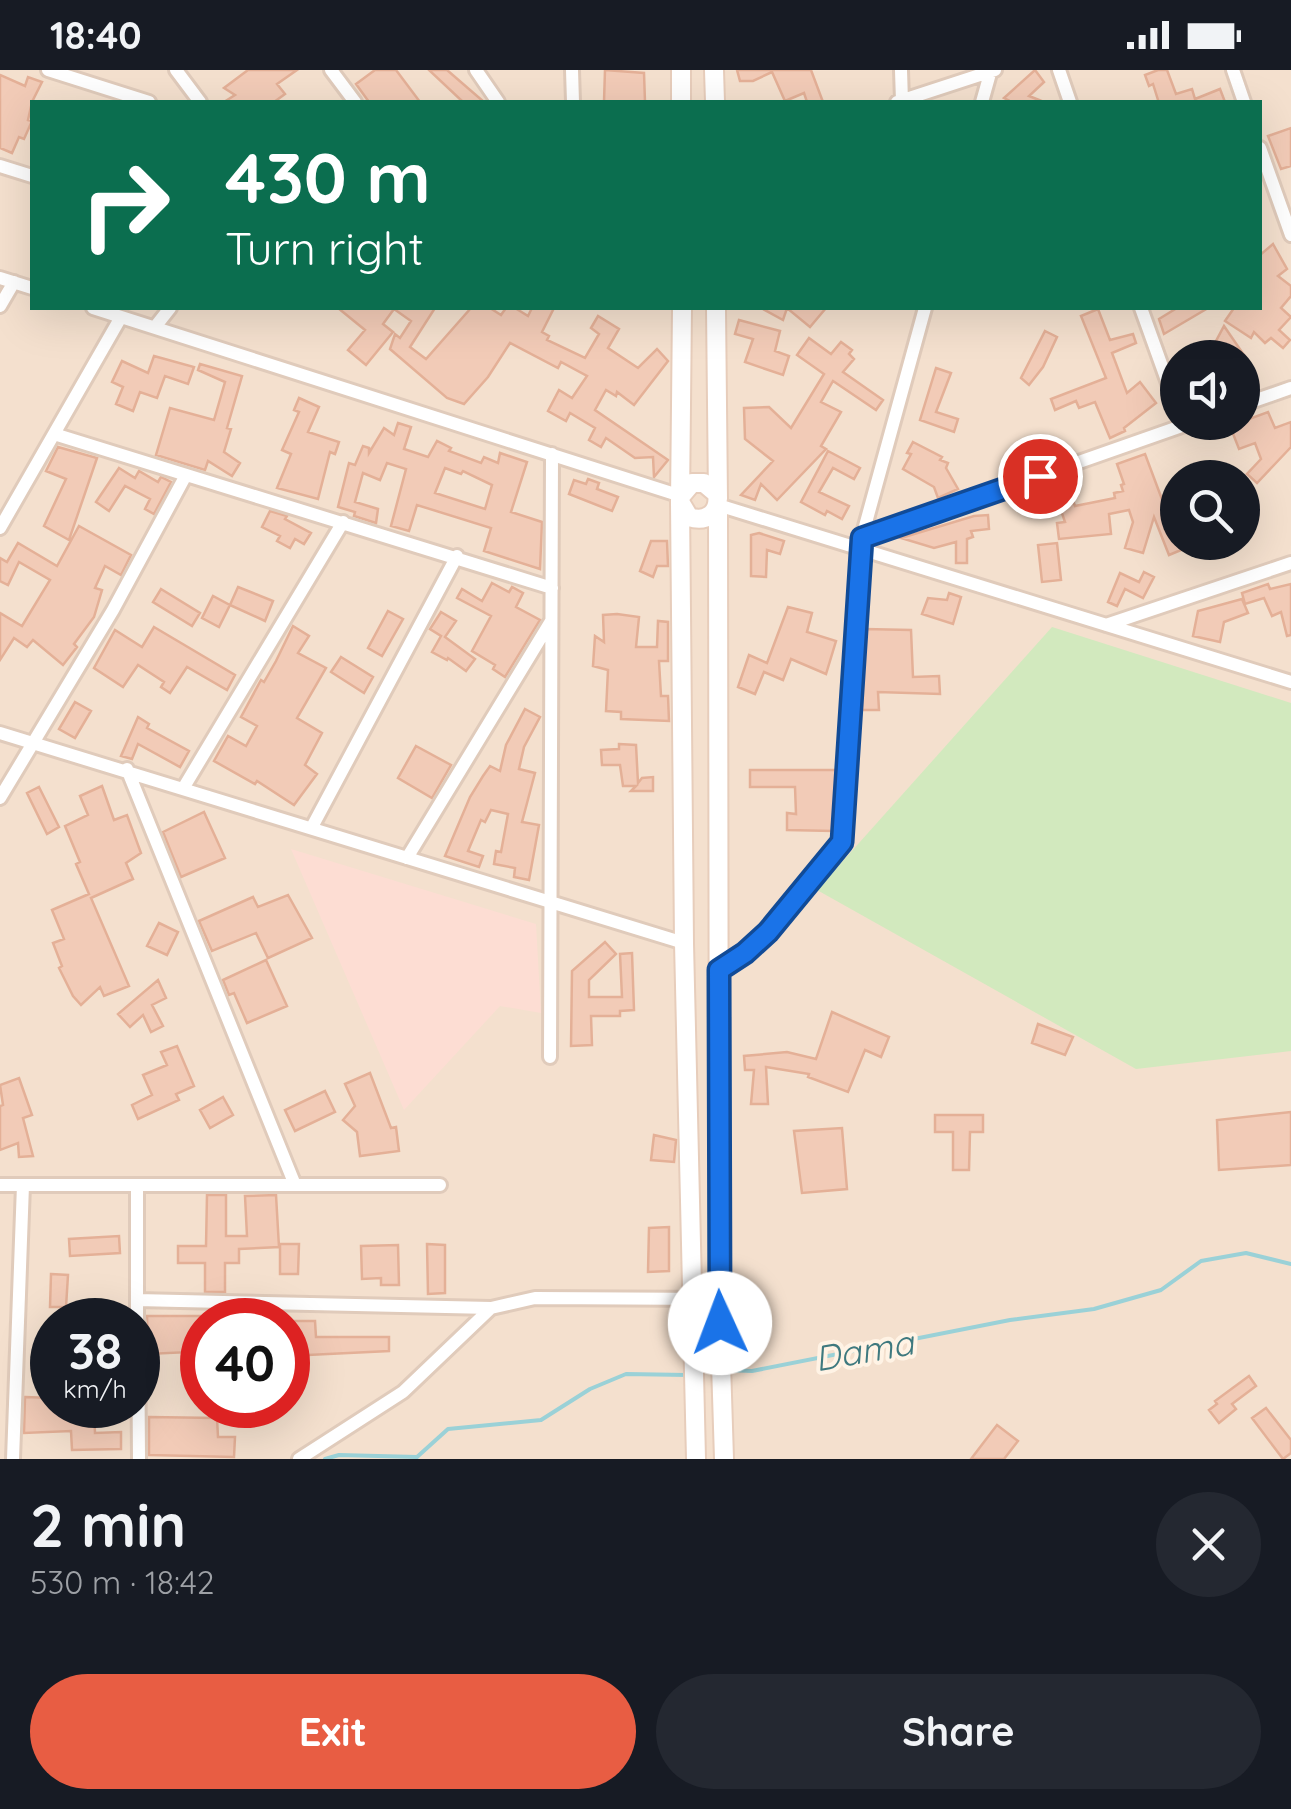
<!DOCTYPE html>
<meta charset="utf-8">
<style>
:root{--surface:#171b24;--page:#242831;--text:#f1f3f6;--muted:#9ea1a6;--accent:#e85d43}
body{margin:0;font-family:Quicksand,sans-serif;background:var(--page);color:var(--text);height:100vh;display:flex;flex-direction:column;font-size:38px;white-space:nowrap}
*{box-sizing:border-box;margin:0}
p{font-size:32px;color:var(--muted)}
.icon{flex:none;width:55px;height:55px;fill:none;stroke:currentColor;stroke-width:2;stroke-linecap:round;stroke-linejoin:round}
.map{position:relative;height:1389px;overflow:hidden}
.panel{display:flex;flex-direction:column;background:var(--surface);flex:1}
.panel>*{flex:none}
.hud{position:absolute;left:30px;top:30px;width:1232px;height:210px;border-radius:0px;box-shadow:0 10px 40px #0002;background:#0b6e4f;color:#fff;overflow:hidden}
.controls{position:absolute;left:1160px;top:270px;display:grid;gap:20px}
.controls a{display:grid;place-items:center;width:100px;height:100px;border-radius:50%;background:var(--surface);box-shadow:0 10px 40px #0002;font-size:50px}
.speed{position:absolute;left:30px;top:1228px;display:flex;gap:20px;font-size:50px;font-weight:700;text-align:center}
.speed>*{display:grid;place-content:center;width:130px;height:130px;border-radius:50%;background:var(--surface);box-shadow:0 10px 40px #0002;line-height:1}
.speed small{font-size:25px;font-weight:400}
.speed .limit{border:15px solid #d22;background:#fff;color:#111}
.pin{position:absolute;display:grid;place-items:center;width:85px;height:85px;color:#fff;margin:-42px;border:5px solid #fff;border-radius:50%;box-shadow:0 2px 10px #0007}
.me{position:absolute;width:110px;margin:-55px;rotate:358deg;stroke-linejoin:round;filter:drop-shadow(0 0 8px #0008)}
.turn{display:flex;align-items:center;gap:35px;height:210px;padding:0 30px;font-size:45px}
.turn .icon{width:130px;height:130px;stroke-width:2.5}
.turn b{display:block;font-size:70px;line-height:85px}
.round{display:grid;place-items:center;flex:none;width:105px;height:105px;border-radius:52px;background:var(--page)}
.headline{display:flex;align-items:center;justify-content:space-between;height:170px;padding:0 30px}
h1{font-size:60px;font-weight:800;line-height:75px}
.button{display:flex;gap:20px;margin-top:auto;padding:20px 30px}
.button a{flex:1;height:115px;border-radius:60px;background:var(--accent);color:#fff;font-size:40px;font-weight:800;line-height:115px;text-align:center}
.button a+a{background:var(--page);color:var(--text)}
.status{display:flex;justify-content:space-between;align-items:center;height:70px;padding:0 50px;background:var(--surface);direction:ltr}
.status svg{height:28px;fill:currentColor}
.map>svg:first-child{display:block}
</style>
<div class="status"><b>18:40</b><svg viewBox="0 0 49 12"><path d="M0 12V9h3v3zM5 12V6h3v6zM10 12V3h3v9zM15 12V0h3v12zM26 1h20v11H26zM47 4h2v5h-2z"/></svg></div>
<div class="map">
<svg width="1291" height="1389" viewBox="0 0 1291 1389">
<rect width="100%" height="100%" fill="#fcefdf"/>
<path fill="#f4e0ce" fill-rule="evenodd" d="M0,0H1291V1389H0ZM32,32H1260V238H32ZM1178,288H1242V352H1178ZM1178,408H1242V472H1178ZM52,1250H138V1335H52ZM202,1250H288V1335H202Z"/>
<path fill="#fdddd3" d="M291,779L536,854L541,943L500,936L404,1040Z"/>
<path fill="#d2e9be" d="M1052,557L1291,633V981L1136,999L817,820Z"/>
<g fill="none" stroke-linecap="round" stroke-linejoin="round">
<path stroke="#9ad1d7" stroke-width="4" d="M726,1300L752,1301L1010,1250L1094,1239L1161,1220L1201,1191L1246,1183L1291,1194
M325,1389L339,1385L417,1387L448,1359L541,1350L590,1319L626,1304L687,1305"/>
</g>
<path fill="#f2cbb7" stroke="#e4b097" stroke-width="2.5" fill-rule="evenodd" d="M248,0H297L277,14L285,24L274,32H224L235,25L224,18Z
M375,0H396L420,32H369L356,14Z
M429,0H447L484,32H463Z
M605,0L644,3L645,32H604Z
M737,0H811L823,32H807L804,23L785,31L772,2L753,11H740Z
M1035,0L1044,12L1029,26L1044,32H1006L1008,30L1004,28Z
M1158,0H1167L1176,24L1192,19L1195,29L1220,19L1225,32H1156L1158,30L1153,14L1149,16L1145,5Z
M0,5L25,16L28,7L42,12L32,32L28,50L32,51L24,69L19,67L12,83L0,78Z
M1291,58V96L1281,99L1268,66Z
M1273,174L1287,199L1278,206L1291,216V226L1281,238L1291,247L1279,260L1290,270L1283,278L1271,268L1265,273L1254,262L1251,268L1225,251L1234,238H1260V185Z
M338,238H435L410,277L426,289L471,238H490L501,245L506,238H515L528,246L532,238H554L542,262L549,266L547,270L585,288L599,264L591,258L598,246L619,259L608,278L638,298L657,279L668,291L634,335L617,322L616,326L606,320L595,340L668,390L654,407L653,387L635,388L606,368L601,377L589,370L595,358L570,343L566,351L548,341L559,320L572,328L587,306L561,292L558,298L510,273L488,307L464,334L447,328L390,279L395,264L400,268L411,251L394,239L383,254L393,262L366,295L348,280L365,260Z
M761,238H826L810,257L787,238L783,250Z
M1177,238H1208L1164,264L1159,249Z
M1098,239L1110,270L1133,264L1136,273L1112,283L1127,323L1140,312L1156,333L1124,358L1125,361L1110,368L1095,332L1079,338L1076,331L1055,340L1051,329L1106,308L1081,246Z
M739,250L780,261L775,281L789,286L783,305L745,292L753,269L735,264Z
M1224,256L1246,288H1207Z
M1045,261L1057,267L1043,297L1029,315L1021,308Z
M809,268L831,284L841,272L852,280L849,284L854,289L843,302L883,330L876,340L833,311L821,332L841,342L821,376L826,379L777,430L761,414L755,430L741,425L773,391L745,369L744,338L769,337L791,358L824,304L797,285Z
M154,286L194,297L188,314L165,306L157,328L140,322L133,341L116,334L123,317L112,312L122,291L148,303Z
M200,294L242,306L227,358L231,359L224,382L240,393L232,406L208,391L205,400L156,385L170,338L214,350L225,312L198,300Z
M936,298L951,303L936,342L958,349L954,362L920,350Z
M299,328L319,337L308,362L339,372L335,384L330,382L318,429L277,418L291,384L282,380L299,342L294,340Z
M1268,342L1275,358L1291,352V377L1257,413L1247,404L1261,389L1255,373L1239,379L1230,356Z
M398,353L411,357L404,379L428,387L437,371L451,378L449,381L481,393L484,387L498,393L500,383L527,392L511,442L542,452L540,499L484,481L491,458L417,435L409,461L391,456L406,399L387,393L380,410L363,403L355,432L378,439L376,453L354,446L355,442L338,437L349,393L355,395L363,376L369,378V383L384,358L394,365ZM445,398L461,404L463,401L492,415L485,439L435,423Z
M913,372L942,387L940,390L948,393L946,398L958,419L938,428L934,417L903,399L911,384L907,383Z
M58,377L97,388L69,470L44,456L66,409L46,401Z
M828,381L860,398L854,409L833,398L819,422L849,436L842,449L827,441L825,445L801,432Z
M1145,384L1163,432L1178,426V442L1168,446L1181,480L1169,485L1154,447L1143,483L1125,478L1133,452L1129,440L1109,444L1111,464L1059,469L1057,453L1065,452L1053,417L1066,412L1075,436L1115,428L1114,423L1123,421L1121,415L1124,414L1117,394Z
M119,398L135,408L139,401L158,412L161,407L171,412L154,444L145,439L150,429L125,416L109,441L96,432Z
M588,409L599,413L597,419L618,427L612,441L569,424L574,410L586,414Z
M270,441L287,446L285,449L311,463L304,474L295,469L290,478L277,471L280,466L262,457Z
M988,445L989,459L971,461L973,467L967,469V493H956V472L934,478L901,468L974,446Z
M79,456L131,485L121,505L105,496L95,518L102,520L94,547L74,574L77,577L63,595L33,570L27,577L14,568L0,590V543L22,556L50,510L19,492L8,515L0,511V488L7,492L18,473L57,496Z
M759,463L784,471L780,484L767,480L766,507L751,506V465Z
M651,471H667L668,496H657L653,507L640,501Z
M1057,473L1061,510L1042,512L1038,475Z
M1144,502L1154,507L1143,528L1125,519L1117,536L1108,532L1120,503L1139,512Z
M492,513L509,522L512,517L523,523L516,537L540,550L505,607L493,599L495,595L472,581L491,546L457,528L462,519L482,531Z
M1268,514L1270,519L1291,514V565L1287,566L1281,542L1272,546L1264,528L1245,534L1242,523Z
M238,517L273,531L265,551L230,535L219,557L202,548L213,526L230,535Z
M161,519L200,543L192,556L153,532Z
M949,523L961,527L953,554L922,544L928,528L947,530Z
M1242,529L1248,543L1224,552L1220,572L1193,566L1198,541Z
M788,537L812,543L807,562L836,571L826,604L791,589L783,610L764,602L755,624L738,617L749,585L767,593Z
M388,541L403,549L382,586L368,578Z
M441,542L456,551L445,567L475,589L466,601L448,588L447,590L432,582L441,566L430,559Z
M617,544L639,547L636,577H657L658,551L668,552V591H659L661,626H668L669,651L621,649V642L606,641L608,600L593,596L595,566L604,572L603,545Z
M293,556L309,566L298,583L326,598L297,648L322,663L305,695L317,704L294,735L257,711L255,714L214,691L228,666L246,676L257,656L241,647L261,610L264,612L276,591Z
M154,557L235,605L227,620L187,597L170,623L161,617L164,612L138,595L123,617L94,598L115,560L142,577Z
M864,559L911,560L913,607L939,606L940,624L878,622L879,640H862Z
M341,587L373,607L364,623L331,602Z
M75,632L91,641L75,668L59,659Z
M525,639L540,647L524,677L519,699L535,703L522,752L539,755L529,810L514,807L515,798L494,794L496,781L501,782L508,744L491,740L485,752L481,750L468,781L483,786L479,797L445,786L470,727L483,706L490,696L500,701L506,675Z
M138,647L149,654L147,658L189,681L180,697L138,674L132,689L121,686Z
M619,674L636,675L638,713L642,708L653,707V721H631L636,716H623L620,695H602L601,680L619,679Z
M416,676L451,695L432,728L398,708Z
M750,700H836L833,761L787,760V743L796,744L795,717H750Z
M102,716L114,750L127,745L141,783L126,793L133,809L91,828L129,916L104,926L100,917L81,935L73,926L59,898L62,896L53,873L64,869L52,840L89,824L76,794L80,792L65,756L88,745L80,726Z
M39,717L59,757L47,764L27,723Z
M204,742L225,788L181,807L163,762Z
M288,825L312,868L268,888L256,863L212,881L199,851L253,827L258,837Z
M159,853L178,862L167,885L147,876Z
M605,872L616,884L589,910V927H622L620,884L632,883L634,940L620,941V946H591L592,975L571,976L572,901Z
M266,890L287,936L247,953L234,923L229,925L223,910Z
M158,910L166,928L152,935L163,956L151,962L143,945L130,957L118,944Z
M832,942L889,967L881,987L865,980L848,1022L808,1007L809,1004L766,997L768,1034H751L754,1000H745L744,986L787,982L816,989Z
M1038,954L1073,967L1065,985L1032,973Z
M177,976L194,1016L176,1024L179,1030L138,1049L132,1035L152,1025L143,1005L167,995L161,982Z
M370,1003L391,1058L396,1057L399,1081L360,1086L357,1062L343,1050L355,1036L345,1014Z
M19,1008L32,1045L23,1048L33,1086L19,1087L18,1073L0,1080V1036L3,1035L0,1015Z
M325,1021L335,1042L295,1061L285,1040Z
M223,1027L233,1045L210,1058L200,1040Z
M1291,1042V1095L1219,1100L1217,1050Z
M935,1045H983V1062H970L969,1100H953V1062H935Z
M842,1058L847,1119L802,1123L794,1061Z
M654,1065L676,1070L674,1092L651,1090Z
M207,1125H226V1166H247L245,1126L276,1125L279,1177L239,1179V1193H225V1222H205V1193H178V1176H206Z
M669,1157V1201L648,1202L649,1158Z
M119,1166L120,1183L70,1186L69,1169Z
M280,1174H299L298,1204H280Z
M427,1174L445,1175V1223L428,1224Z
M398,1175L399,1215H381V1208L362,1209L361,1176Z
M51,1204L68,1205L66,1237H50Z
M147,1246H202V1313L190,1314L189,1282L148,1284Z
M288,1251H315L316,1267H389V1281L288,1286Z
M1249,1306L1256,1316L1232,1334L1236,1339L1219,1353L1209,1340L1217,1334L1215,1331Z
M25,1327L52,1328V1335H72V1341L94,1340L95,1363L121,1362V1379L72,1380L71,1361L24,1363Z
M1266,1338L1291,1370V1383L1283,1389L1252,1348Z
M149,1347L217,1348L218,1367H235L234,1387L149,1385Z
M997,1355L1018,1371L1004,1389H971Z"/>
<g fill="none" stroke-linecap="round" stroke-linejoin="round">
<defs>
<path id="street" d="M48,0L149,32
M176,0L200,32
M331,0L355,32
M476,0L498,32
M572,0L573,32
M901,0L902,31
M1059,0L1070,32
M1233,0L1244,32
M897,32L995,0
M982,32L991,0
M1260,78L1291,165
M0,96L32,106
M0,208L32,218
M0,236L14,212
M93,238L681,426
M1141,238L1178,341
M155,257L170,238
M1242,335L1291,318
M54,364L552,518
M718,435L1291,612
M0,458L121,247
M862,468L1193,352
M1106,555L1291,493
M0,663L684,873
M127,699L295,1115
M184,717L343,452
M0,728L113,540L186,405
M312,757L457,486
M407,788L551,551
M719,900L745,883L768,862L842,772L859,478L925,238
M550,987L552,384
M0,1115H440
M137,1115V1250
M137,1230L491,1238
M138,1252L139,1389
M13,1389L23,1115
M299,1389L403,1322L491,1238L535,1228L719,1229"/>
<path id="secondary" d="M681,0V32
M714,0L715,32
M716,238L718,429
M681,426L692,413H704L717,424C720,442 707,453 689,447L680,432L682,238
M680,432L684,873L696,1389
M718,435L719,1229L724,1389"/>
</defs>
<use href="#street" stroke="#e0cbbb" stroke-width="18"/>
<use href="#secondary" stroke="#e7cdbb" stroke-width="22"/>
<use href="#street" stroke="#fff" stroke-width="12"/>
<use href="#secondary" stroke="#fff" stroke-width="18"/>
</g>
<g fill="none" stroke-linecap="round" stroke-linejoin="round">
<defs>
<path id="route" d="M720,1253L719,900L745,883L768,862L842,772L862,468L1040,406"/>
</defs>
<use href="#route" stroke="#114b97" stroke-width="25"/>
<use href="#route" stroke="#1a73e8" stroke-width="18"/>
</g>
<g text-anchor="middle" stroke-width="8" stroke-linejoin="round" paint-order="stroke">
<g font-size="35" font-style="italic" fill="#3e797f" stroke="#fff3e5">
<text transform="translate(864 1281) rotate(-10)" y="12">Dama</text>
</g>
</g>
</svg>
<div class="controls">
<a><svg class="icon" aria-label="sound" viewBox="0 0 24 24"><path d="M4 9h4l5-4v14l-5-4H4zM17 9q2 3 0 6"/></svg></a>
<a><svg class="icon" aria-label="search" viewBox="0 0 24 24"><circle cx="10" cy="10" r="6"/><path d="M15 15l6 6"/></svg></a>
</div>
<div class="speed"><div>38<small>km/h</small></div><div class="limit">40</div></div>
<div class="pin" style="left:1040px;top:406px;background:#d93025"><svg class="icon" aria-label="arrive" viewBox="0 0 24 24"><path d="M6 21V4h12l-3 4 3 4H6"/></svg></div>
<svg class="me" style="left:720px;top:1253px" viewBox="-20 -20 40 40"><circle r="19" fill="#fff"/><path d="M0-13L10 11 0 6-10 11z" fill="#1a73e8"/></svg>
<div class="hud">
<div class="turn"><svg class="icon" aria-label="right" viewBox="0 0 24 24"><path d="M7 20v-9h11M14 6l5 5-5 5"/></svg><div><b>430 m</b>Turn right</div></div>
</div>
</div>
<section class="panel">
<div class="headline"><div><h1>2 min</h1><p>530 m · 18:42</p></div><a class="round"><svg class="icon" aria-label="close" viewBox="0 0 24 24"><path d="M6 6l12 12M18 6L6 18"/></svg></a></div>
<div class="button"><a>Exit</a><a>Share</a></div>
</section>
